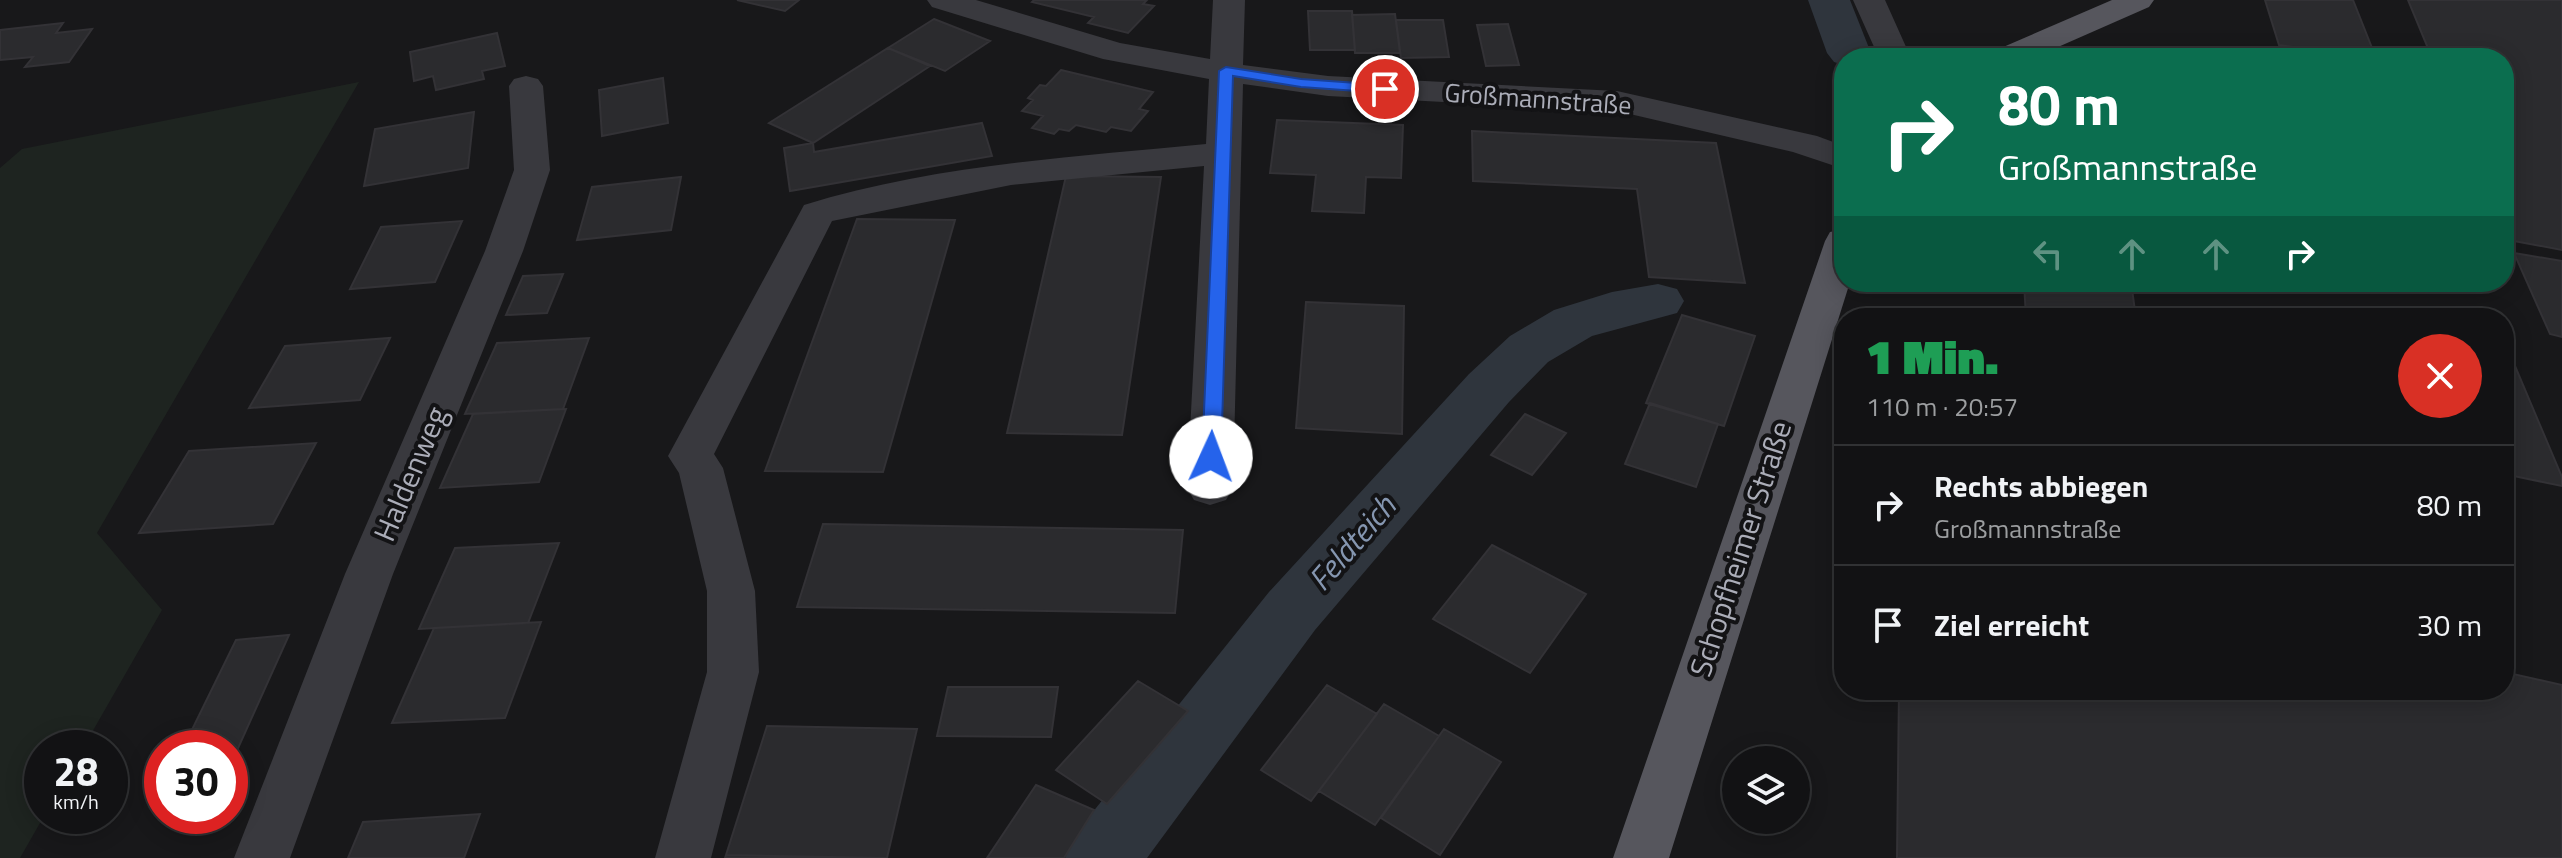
<!DOCTYPE html>
<html lang="de">
<meta charset="utf-8">
<style>
:root{--surface:#121214;--page:#1f2022;--text:#f1f3f6;--muted:#9c9ea0;--line:#313234}
body{margin:0;font-family:"Titillium Web",sans-serif;background:var(--page);color:var(--text);height:100vh;display:flex;flex-direction:column;font-size:30px;white-space:nowrap}
*{box-sizing:border-box;margin:0}
p{font-size:26px;color:var(--muted)}
.icon{flex:none;width:44px;height:44px;fill:none;stroke:currentColor;stroke-width:2;stroke-linecap:round;stroke-linejoin:round}
.map{position:relative;flex:1;overflow:hidden}
.details{position:absolute;left:1834px;top:308px;width:680px;height:392px;display:flex;flex-direction:column;background:var(--surface);border-radius:32px;box-shadow:0 4px 20px #0003,0 0 0 2px var(--line)}
.details>*{flex:none}
.top-card{position:absolute;left:1834px;top:48px;width:680px;height:244px;border-radius:32px;box-shadow:0 4px 20px #0003,0 0 0 2px var(--line);background:#0b6e4f;color:#fff;overflow:hidden}
.controls{position:absolute;left:1722px;top:746px;display:grid;gap:16px}
.controls a{display:grid;place-items:center;width:88px;height:88px;border-radius:50%;background:var(--surface);box-shadow:0 4px 20px #0003,0 0 0 2px var(--line);font-size:40px}
.speed{position:absolute;left:24px;top:730px;display:flex;gap:16px;font-size:40px;font-weight:700;text-align:center}
.speed>*{display:grid;place-content:center;width:104px;height:104px;border-radius:50%;background:var(--surface);box-shadow:0 4px 20px #0003,0 0 0 2px var(--line);line-height:1}
.speed small{font-size:20px;font-weight:400}
.speed .limit{border:12px solid #d22;background:#fff;color:#111}
.pin{position:absolute;display:grid;place-items:center;width:68px;height:68px;color:#fff;margin:-34px;border:4px solid #fff;border-radius:50%;box-shadow:0 2px 8px #0007}
.me{position:absolute;width:88px;margin:-44px;rotate:2deg;stroke-linejoin:round;filter:drop-shadow(0 0 6px #0008)}
.turn{display:flex;align-items:center;gap:28px;height:168px;padding:0 32px;font-size:36px}
.turn .icon{width:104px;height:104px;stroke-width:2.5}
.turn b{display:block;font-size:56px;line-height:68px}
.lanes{display:flex;align-items:center;height:76px;padding:0 32px;background:#0003;justify-content:center;gap:40px;direction:ltr}
.lanes .off{opacity:.35}
.round{display:grid;place-items:center;flex:none;width:84px;height:84px;border-radius:42px;background:var(--page)}
.headline{display:flex;align-items:center;justify-content:space-between;height:136px;padding:0 32px}
h1{font-size:48px;font-weight:800;line-height:60px;color:#1e9e55}
ul{padding:0;list-style:none}
li{display:flex;align-items:center;gap:24px;height:120px;padding:0 32px;border-top:2px solid var(--line)}
li div{flex:1}
li b{display:block;font-size:30px}
li em{font-style:normal}
.map>svg:first-child{display:block}
</style>
<div class="map">
<svg width="2562" height="858" viewBox="0 0 2562 858">
<rect width="100%" height="100%" fill="#18181a"/>
<path fill="#1e2420" d="M359,82L97,533L162,610L83,748H42L44,816L20,858H0V168L22,149Z"/>
<g fill="none" stroke-linecap="round" stroke-linejoin="round">
<path fill="#2f353d" fill-rule="evenodd" d="M1808,0H1850L1871,53L1867,58H1844V65L1834,62L1827,53Z
M1658,284L1677,289L1684,301L1677,313L1592,336L1548,362L1509,402L1315,630L1147,858H1065L1076,833L1269,592L1469,374L1510,336L1554,310L1612,292Z"/>
</g>
<path fill="#2b2b2e" stroke="#333236" stroke-width="2" d="M737,0H799L785,11Z
M1034,0H1147L1143,4L1154,6L1128,33L1088,23L1094,17L1032,2Z
M2265,0H2353L2376,58L2279,45Z
M2408,0H2562V250L2509,240L2504,227V58H2432Z
M1308,11H1352L1355,50H1310Z
M1395,14L1400,53H1355L1352,15Z
M934,19L990,41L945,71L888,48Z
M1396,20H1443L1449,57L1401,58Z
M63,23L56,33L92,29L69,62L25,67L33,57L0,60V30Z
M1508,24L1519,65L1486,66L1477,25Z
M497,33L505,66L482,71L484,79L436,90L433,76L414,81L410,52Z
M888,48L930,66L813,143L769,123Z
M1061,70L1153,92L1139,109L1148,111L1131,131L1111,127L1106,132L1076,125L1069,131L1059,129L1054,134L1032,128L1043,116L1022,111L1033,100L1028,98L1040,85L1046,86Z
M663,78L668,123L602,136L599,90Z
M474,112L468,168L364,186L375,129Z
M1277,120L1403,125L1401,178L1366,177L1364,213L1312,211L1316,175L1270,173Z
M982,123L992,156L790,191L784,148L813,143L814,152Z
M1472,131L1716,143L1745,283L1649,277L1637,189L1473,181Z
M1066,176L1161,177L1122,435L1007,433Z
M681,177L671,230L577,240L592,187Z
M857,219L955,220L883,472L765,471Z
M462,221L435,282L350,289L381,227Z
M2514,253L2562,261V337L2550,334Z
M563,274L547,313L506,315L523,276Z
M2024,282H2131L2136,318H2026Z
M1306,302L1404,306L1402,434L1296,428Z
M1682,315L1755,336L1724,426L1646,403Z
M390,338L360,400L249,408L285,346Z
M589,338L563,409L465,414L497,343Z
M2504,364L2515,366L2562,477V486L2504,474Z
M1650,403L1718,424L1696,487L1625,464Z
M566,409L539,482L440,488L473,414Z
M1525,414L1566,433L1532,475L1491,455Z
M316,443L273,524L139,533L189,451Z
M823,524L1183,530L1175,613L797,607Z
M559,543L528,623L419,629L455,548Z
M1492,545L1586,594L1530,673L1433,619Z
M541,622L505,718L392,723L434,628Z
M289,635L230,766V748H183L236,640Z
M2504,672L2562,685V858H1897L1899,690H2504Z
M1138,681L1188,711L1107,804L1056,770Z
M1327,685L1377,714L1311,801L1261,770Z
M948,687H1058L1051,737L937,736Z
M1384,704L1439,736L1375,825L1319,791Z
M767,726L917,729L887,858L726,855Z
M1444,729L1501,762L1440,855L1381,818Z
M1036,785L1094,810L1064,858H987Z
M480,814L464,858H348L363,822Z
M726,855L884,858H725Z"/>
<g fill="none" stroke-linecap="round" stroke-linejoin="round">
<path fill="#39393e" fill-rule="evenodd" d="M927,0H976L1120,43L1210,59L1213,0H1245L1243,65L1328,76L1617,91L1817,136L1844,146V169L1793,152L1617,111L1328,96L1243,84L1233,488L1226,500L1210,505L1194,500L1187,488L1204,166L1011,185L832,221L714,454L723,468L755,591L759,672L711,858H655L707,672V591L679,473L668,456L804,205C933,165 1072,157 1206,144L1209,79L1103,59L932,7Z
M1853,0H1885L1911,58H1879Z
M526,76L538,79L543,86L550,170L523,251L393,574L290,858H234L345,574L485,251L514,170L509,86L514,79Z"/>
<path fill="#56565d" fill-rule="evenodd" d="M2112,0H2154L2149,7L2033,58H1990L1994,51Z
M1844,229V282H1850L1669,858H1613L1825,241L1830,232Z"/>
</g>
<path fill="#2563eb" stroke="#184099" stroke-width="2" d="M1226,67L1301,79L1385,85L1392,89L1385,93L1301,87L1233,76L1221,457L1211,464L1202,457L1219,71Z"/>
<g text-anchor="middle" stroke-width="8" stroke-linejoin="round" paint-order="stroke">
<g font-size="26" fill="#abadb8" stroke="#131315">
<text transform="translate(1538 99) rotate(4)" y="9">Großmannstraße</text>
</g>
<g font-size="30" fill="#abadb8" stroke="#131315">
<text transform="translate(411 474) rotate(-67)" y="10">Haldenweg</text>
<text transform="translate(1741 549) rotate(-72)" y="10">Schopfheimer Straße</text>
</g>
<g font-size="32" font-style="italic" fill="#8596b0" stroke="#131315">
<text transform="translate(1352 543) rotate(-49)" y="11">Feldteich</text>
</g>
</g>
</svg>
<div class="controls">
<a><svg class="icon" aria-label="layers" viewBox="0 0 24 24"><path d="M12 4l9 5-9 5-9-5zM3 14l9 5 9-5"/></svg></a>
</div>
<div class="speed"><div>28<small>km/h</small></div><div class="limit">30</div></div>
<div class="pin" style="left:1385px;top:89px;background:#d93025"><svg class="icon" aria-label="arrive" viewBox="0 0 24 24"><path d="M6 21V4h12l-3 4 3 4H6"/></svg></div>
<svg class="me" style="left:1211px;top:457px" viewBox="-20 -20 40 40"><circle r="19" fill="#fff"/><path d="M0-13L10 11 0 6-10 11z" fill="#2563eb"/></svg>
<div class="top-card">
<div class="turn"><svg class="icon" aria-label="right" viewBox="0 0 24 24"><path d="M7 20v-9h11M14 6l5 5-5 5"/></svg><div><b>80 m</b>Großmannstraße</div></div>
<div class="lanes"><svg class="icon off" aria-label="left" viewBox="0 0 24 24"><path d="M17 20v-9H6M10 6l-5 5 5 5"/></svg><svg class="icon off" aria-label="ahead" viewBox="0 0 24 24"><path d="M12 20V5M6 11l6-6 6 6"/></svg><svg class="icon off" aria-label="ahead" viewBox="0 0 24 24"><path d="M12 20V5M6 11l6-6 6 6"/></svg><svg class="icon" aria-label="right" viewBox="0 0 24 24"><path d="M7 20v-9h11M14 6l5 5-5 5"/></svg></div>
</div>
<section class="details">
<div class="headline"><div><h1>1 Min.</h1><p>110 m · 20:57</p></div><a class="round" style="background:#d93025;color:#fff"><svg class="icon" aria-label="close" viewBox="0 0 24 24"><path d="M6 6l12 12M18 6L6 18"/></svg></a></div>
<ul>
<li><svg class="icon" aria-label="right" viewBox="0 0 24 24"><path d="M7 20v-9h11M14 6l5 5-5 5"/></svg><div><b>Rechts abbiegen</b><p>Großmannstraße</p></div><em>80 m</em></li>
<li><svg class="icon" aria-label="arrive" viewBox="0 0 24 24"><path d="M6 21V4h12l-3 4 3 4H6"/></svg><div><b>Ziel erreicht</b></div><em>30 m</em></li>
</ul>
</section>
</div>
